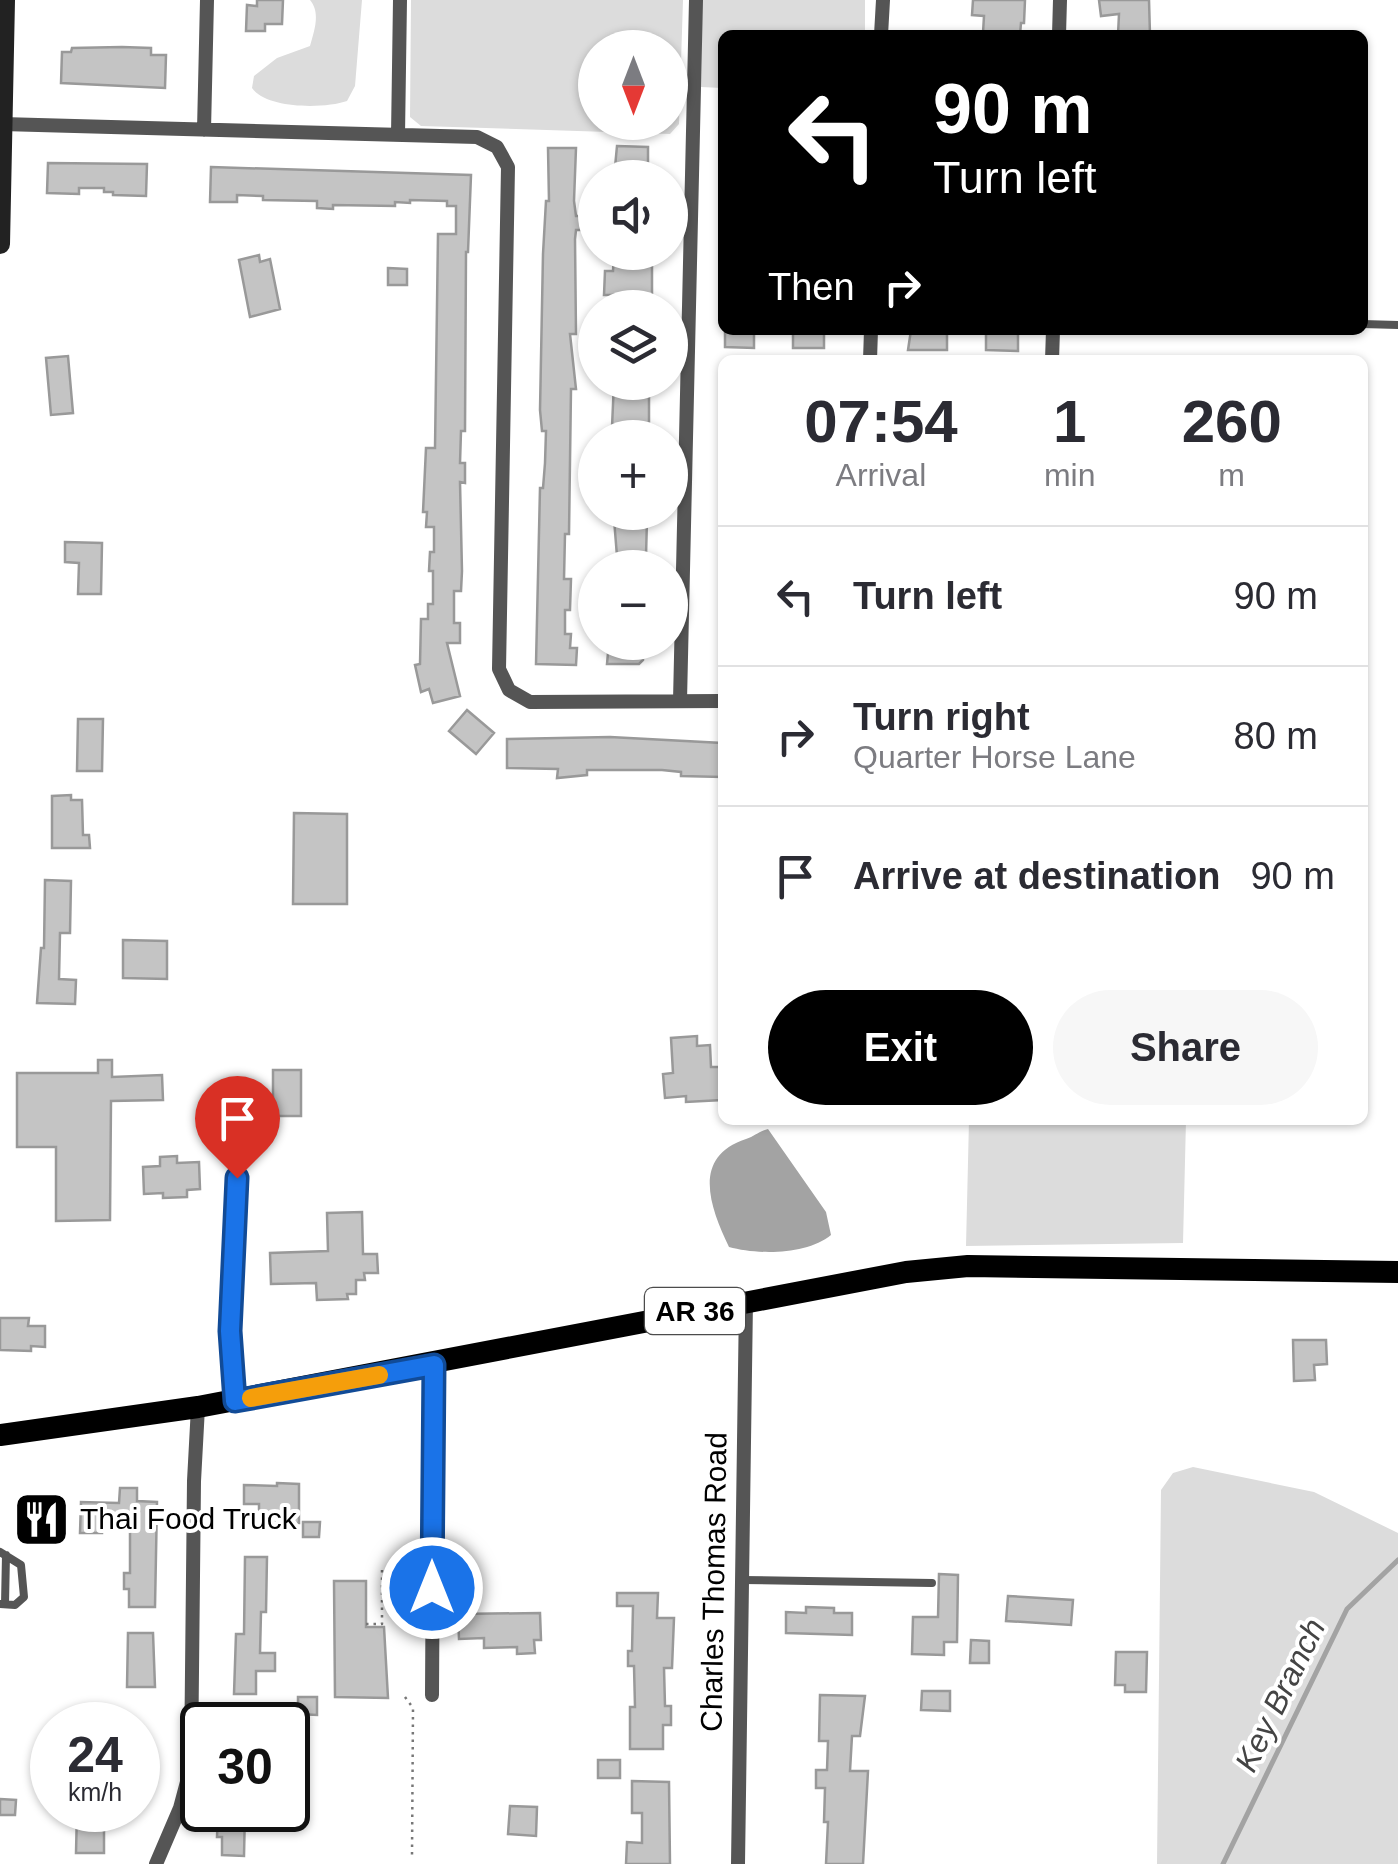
<!DOCTYPE html>
<meta charset="utf-8">
<style>
:root{--surface:#fff;--page:#f7f7f7;--text:#2b2b33;--muted:#7c7c81;--line:#e1e1e2;--accent:#000}
body{margin:0;font-family:Helvetica,sans-serif;background:var(--page);color:var(--text);height:100vh;display:flex;flex-direction:column;font-size:38px;white-space:nowrap}
*{box-sizing:border-box;margin:0}
p{font-size:32px;color:var(--muted)}
.icon{flex:none;width:55px;height:55px;fill:none;stroke:currentColor;stroke-width:2;stroke-linecap:round;stroke-linejoin:round}
.map{position:relative;flex:1;overflow:hidden}
.side{position:absolute;left:718px;top:355px;width:650px;height:770px;display:flex;flex-direction:column;background:var(--surface);border-radius:15px;box-shadow:0 2px 8px #0004}
.side>*{flex:none}
.top-card{position:absolute;left:718px;top:30px;width:650px;height:305px;border-radius:15px;box-shadow:0 2px 8px #0004;background:#000;color:#fff;overflow:hidden}
.needle{width:65px;rotate:180deg}
.controls{position:absolute;left:578px;top:30px;display:grid;gap:20px}
.controls a{display:grid;place-items:center;width:110px;height:110px;border-radius:50%;background:var(--surface);box-shadow:0 2px 8px #0004;font-size:50px}
.speed{position:absolute;left:30px;top:1702px;display:flex;gap:20px;font-size:50px;font-weight:700;text-align:center}
.speed>*{display:grid;place-content:center;width:130px;height:130px;border-radius:50%;background:var(--surface);box-shadow:0 2px 8px #0004;line-height:1}
.speed small{font-size:25px;font-weight:400}
.speed .limit{border:5px solid #111;border-radius:15px;background:#fff;color:#111}
.pin{position:absolute;display:grid;place-items:center;width:85px;height:85px;color:#fff;margin:-102px -42px;border-radius:50% 50% 50% 0;rotate:-45deg;box-shadow:0 0 10px #0007}
.pin .icon{rotate:45deg}
.me{position:absolute;width:110px;margin:-55px;rotate:0deg;stroke-linejoin:round;filter:drop-shadow(0 0 8px #0008)}
.turn{display:flex;align-items:center;gap:35px;height:210px;padding:0 50px;font-size:45px}
.turn .icon{width:130px;height:130px;stroke-width:2.5}
.turn b{display:block;font-size:70px;line-height:85px}
.then{display:flex;align-items:center;height:95px;padding:0 50px;background:#0003;gap:20px;font-size:38px}
.eta{display:flex;justify-content:space-evenly;align-items:center;height:170px;text-align:center}
.eta b{font-size:60px;font-weight:600;line-height:70px}
.cta{display:flex;gap:20px;margin-top:auto;padding:20px 50px}
.cta a{flex:1;height:115px;border-radius:60px;background:var(--accent);color:#fff;font-size:40px;font-weight:600;line-height:115px;text-align:center}
.cta a+a{background:var(--page);color:var(--text)}
ul{padding:0;list-style:none}
li{display:flex;align-items:center;gap:30px;height:140px;padding:0 50px;border-top:2px solid var(--line)}
li div{flex:1}
li b{display:block;font-size:38px}
li em{font-style:normal}
.map>svg:first-child{display:block}
</style>
<div class="map">
<svg width="1398" height="1864" viewBox="0 0 1398 1864">
<rect width="100%" height="100%" fill="#fff"/>
<path fill="#dcdcdc" fill-rule="evenodd" d="M310,0H362L355,86L347,101C324,109 266,109 252,88L254,76L277,58L310,46C314,31 321,13 310,0Z
M411,0H683L679,124L670,134L421,126L410,117ZM595,48H670V122H595Z
M702,0H865V35H722V88L701,87Z
M969,1120H1186L1183,1243L966,1246Z
M1193,1467L1314,1492L1398,1533V1864H1157L1161,1490L1173,1473Z"/>
<path fill="#a3a3a3" d="M768,1129L826,1212L831,1235C807,1255 758,1255 729,1247C710,1207 691,1157 746,1139C755,1136 759,1131 768,1129Z"/>
<g fill="none" stroke-linecap="round" stroke-linejoin="round">
<path stroke="#a3a3a3" stroke-width="5" d="M1223,1864L1347,1609L1398,1560"/>
</g>
<path fill="#c4c4c4" stroke="#999" stroke-width="2.5" d="M257,0H283L282,24H265V31H246L247,5L257,6Z
M973,0H1025L1024,23H1021L1020,35L983,33L984,16L972,15Z
M1099,0H1149L1150,35H1118L1119,14L1101,16Z
M122,47L151,48V55H166L165,88L61,83L62,52H71L72,48Z
M617,146L648,147V178H614Z
M548,148H576L574,201L576,216H585V230H576L575,239L576,334H570L576,389H571L569,534H565L564,579H571L570,610H565V634H571L570,648H577L576,665L536,664L540,488H543L545,463L546,431H542L540,410L543,254L546,201H549Z
M48,163L147,164L146,196L113,195V192H104V188H79V194L47,193Z
M211,167L471,175L468,252H466L465,431H461L460,463H465V483L460,482L462,571L461,591H454V623H460V643H447L460,696L433,703L429,689L421,692L415,665L420,664L421,619H428V604H433V571H429L430,552H434V527H426L427,512H423L426,448H435L438,234H456V206H447V201L410,200V203L395,202V206L333,205V209L317,208V201L263,200V196L237,195V202H210Z
M614,254L652,255V295H604L605,271H613Z
M259,255L260,262L270,259L280,309L250,317L239,260Z
M388,268L407,269V285H388Z
M754,330V348L725,347V331Z
M793,330H824V348H793Z
M911,330H947V350H908Z
M986,330H1018V351L986,350Z
M68,356L73,413L51,415L46,358Z
M614,382H649V431H643V438H615V427H612Z
M614,519H647L646,556H617Z
M65,542L102,543L101,594H78L79,563L65,562Z
M609,642H643V660L639,664H607Z
M467,710L494,733L476,754L449,731Z
M78,719H103L102,771H77Z
M610,737L722,743V777L681,776V772L662,770H587V775L557,778L558,769L507,768V739Z
M71,795V800H82L83,835H89L90,848H52V796Z
M294,813L347,814V904H293Z
M45,880L71,881L70,933H60L59,979L76,980L75,1004L37,1003L41,948H44Z
M123,940L167,941V979L123,978Z
M697,1036V1046L710,1045L711,1067H722V1100L686,1102V1096L665,1098L663,1074L673,1073L671,1038Z
M98,1060H112V1077L162,1075L163,1100L111,1101L110,1220L56,1221V1147H17V1073H98Z
M273,1070H301V1116H273Z
M177,1156V1163L199,1162L200,1189L187,1190V1197L163,1198V1193L144,1194L143,1167L160,1166V1157Z
M362,1212L363,1254H377L378,1273H364L365,1280H356V1294H347L348,1299L317,1300L316,1283L271,1284L270,1253L328,1251L327,1213Z
M0,1318H29L28,1326H45V1347L31,1346V1351L0,1350Z
M1293,1340H1326L1327,1364L1314,1365L1315,1380L1294,1381Z
M277,1483L299,1484V1523L259,1522V1504H244V1485L277,1486Z
M120,1488H137V1501L157,1502L155,1607H129V1589H124V1573H130V1530L102,1528V1533H80L81,1502L119,1503Z
M303,1522H320L319,1537H303Z
M245,1557H267L266,1612H261L260,1653H275V1671H256V1694H234L236,1634H244Z
M939,1574L958,1575L957,1642H944V1655L912,1654L913,1617H938Z
M334,1581H366V1627H384L388,1698L335,1697Z
M617,1593H658L657,1618H674L672,1668H664L665,1706H671V1725H663V1749H630V1707H635L634,1666H628V1651H632L633,1606H617Z
M1008,1596L1073,1600L1071,1625L1006,1621Z
M806,1607L834,1608V1613H852V1635L786,1633V1612L806,1613Z
M540,1613L541,1640H534L535,1653L517,1654V1647L484,1648V1638L459,1639L458,1614Z
M128,1633H153L155,1687H127Z
M971,1640L989,1641V1663H970Z
M1116,1652H1147L1146,1692H1125V1685H1115Z
M922,1691H950V1711L921,1710Z
M820,1695L865,1696L860,1736H852L850,1771H868L863,1864H826L828,1822H824L825,1788H816V1770H827L828,1741H819Z
M298,1697H317V1715L298,1714Z
M598,1760H620V1778H598Z
M632,1781L669,1782L670,1864H626L627,1842L642,1843V1813H632Z
M0,1799L16,1800L15,1815H0Z
M510,1806L537,1807L536,1836L508,1834Z
M77,1810H104V1853H76Z
M218,1810H245L244,1856L222,1855V1837H217Z"/>
<g fill="none" stroke-linecap="round" stroke-linejoin="round">
<path stroke="#777" stroke-width="2.5" stroke-dasharray="2.5 5" stroke-linecap="butt" d="M366,1624H382V1566
M405,1697L413,1708L412,1855"/>
<path stroke="#555" stroke-width="8" d="M1362,324L1398,325
M0,1552L21,1565L24,1597L15,1605L0,1604
M742,1580L932,1583
M5,1604L6,1555"/>
<path stroke="#555" stroke-width="14" d="M881,35L883,0
M1059,35L1060,0
M2,124L477,137L497,147L508,167L499,669L509,690L530,702L722,701
M204,130L207,0
M398,135L400,0
M870,360L871,330
M1052,360L1053,330
M680,701L696,0
M235,1401L231,1331L237,1178
M432,1695L434,1365
M156,1864L180,1808L191,1767L194,1481L198,1407
M738,1864L746,1301"/>
<path stroke="#222" stroke-width="20" d="M0,244L5,0"/>
<path stroke="#000" stroke-width="22" d="M0,1435L198,1407L906,1272L968,1266L1398,1272"/>
</g>
<g fill="none" stroke-linecap="round" stroke-linejoin="round">
<defs>
<path id="route" d="M237,1178L230,1331L235,1401L434,1365L432,1588"/>
</defs>
<use href="#route" stroke="#114b97" stroke-width="25"/>
<use href="#route" stroke="#1a73e8" stroke-width="18"/>
<path stroke="#f59e0b" stroke-width="18" d="M251,1398L379,1375"/>
</g>
<defs>
<symbol id="restaurant-square" viewBox="-11 -11 22 22"><rect x="-9" y="-9" width="18" height="18" rx="4" fill="#000" stroke="#fff"/><path d="M-5-6h1v4h1v-4h1v4h1v-4h1v5L-1.5 .5V6h-2V.5L-5-1ZM5-6V6H3V1.5H1.5Q1.5-4 5-6Z" fill="#fff"/></symbol>
</defs>
<g fill-rule="evenodd">
<use href="#restaurant-square" x="10" y="1488" width="63" height="63"/>
</g>
<g text-anchor="middle" stroke-width="8" stroke-linejoin="round" paint-order="stroke">
<rect fill="#fff" stroke="#4c4c4c" stroke-width="2.5" x="645" y="1288" width="100" height="46" rx="8"/>
<g font-size="28" font-weight="bold" fill="#000">
<text x="695" y="1321">AR 36</text>
</g>
<g font-size="30" fill="#000" stroke="#fff" text-anchor="start">
<text x="80" y="1529">Thai Food Truck</text>
</g>
<g font-size="30" fill="#000" stroke="#fff">
<text transform="translate(714 1582) rotate(-89)" y="10">Charles Thomas Road</text>
</g>
<g font-size="32" font-style="italic" fill="#444" stroke="#fff">
<text transform="translate(1280 1695) rotate(-64)" y="11">Key Branch</text>
</g>
</g>
</svg>
<div class="controls">
<a><svg class="needle" viewBox="-14 -14 28 28"><path d="M0-13l5 13h-10z" fill="#e53935"/><path d="M0 13l5-13h-10z" fill="#7c7c81"/></svg></a>
<a><svg class="icon" aria-label="sound" viewBox="0 0 24 24"><path d="M4 9h4l5-4v14l-5-4H4zM17 9q2 3 0 6"/></svg></a>
<a><svg class="icon" aria-label="layers" viewBox="0 0 24 24"><path d="M12 4l9 5-9 5-9-5zM3 14l9 5 9-5"/></svg></a>
<a>+</a>
<a>−</a>
</div>
<div class="speed"><div>24<small>km/h</small></div><div class="limit">30</div></div>
<div class="pin" style="left:237px;top:1178px;background:#d93025"><svg class="icon" aria-label="arrive" viewBox="0 0 24 24"><path d="M6 21V4h12l-3 4 3 4H6"/></svg></div>
<svg class="me" style="left:432px;top:1588px" viewBox="-20 -20 40 40"><circle r="17" fill="#1a73e8" stroke="#fff" stroke-width="3"/><path d="M0-11L8 9 0 5-8 9z" fill="#fff"/></svg>
<div class="top-card">
<div class="turn"><svg class="icon" aria-label="left" viewBox="0 0 24 24"><path d="M17 20v-9H6M10 6l-5 5 5 5"/></svg><div><b>90 m</b>Turn left</div></div>
<div class="then">Then<svg class="icon" aria-label="right" viewBox="0 0 24 24"><path d="M7 20v-9h11M14 6l5 5-5 5"/></svg></div>
</div>
<section class="side">
<div class="eta">
<div><b>07:54</b><p>Arrival</p></div>
<div><b>1</b><p>min</p></div>
<div><b>260</b><p>m</p></div>
</div>
<ul>
<li><svg class="icon" aria-label="left" viewBox="0 0 24 24"><path d="M17 20v-9H6M10 6l-5 5 5 5"/></svg><div><b>Turn left</b></div><em>90 m</em></li>
<li><svg class="icon" aria-label="right" viewBox="0 0 24 24"><path d="M7 20v-9h11M14 6l5 5-5 5"/></svg><div><b>Turn right</b><p>Quarter Horse Lane</p></div><em>80 m</em></li>
<li><svg class="icon" aria-label="arrive" viewBox="0 0 24 24"><path d="M6 21V4h12l-3 4 3 4H6"/></svg><div><b>Arrive at destination</b></div><em>90 m</em></li>
</ul>
<div class="cta"><a>Exit</a><a>Share</a></div>
</section>
</div>
